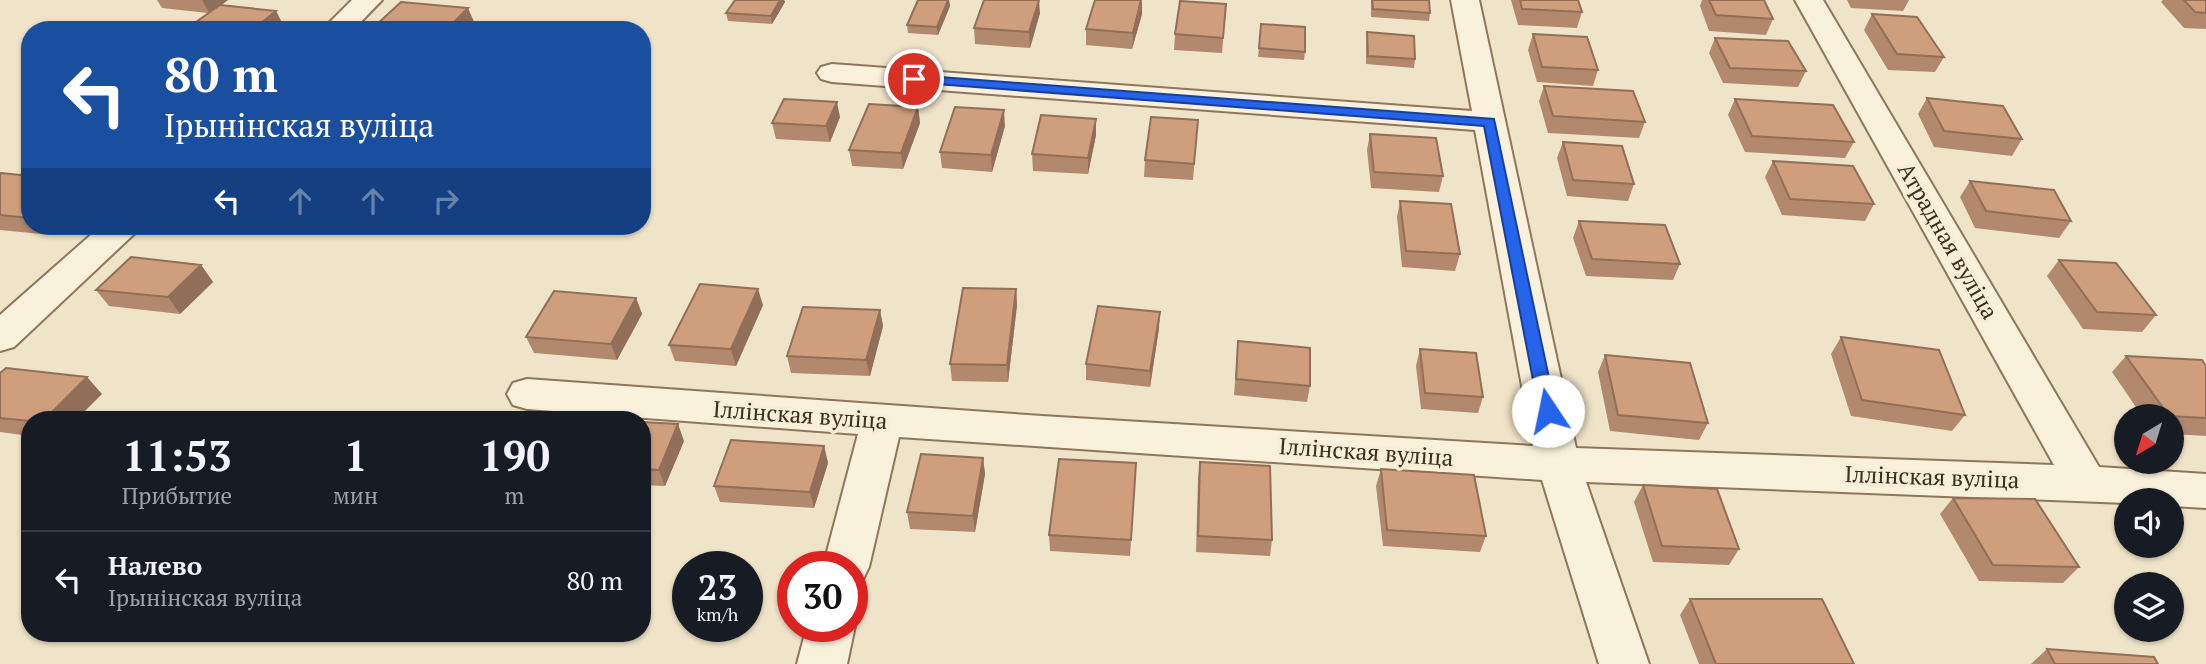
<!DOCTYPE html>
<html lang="ru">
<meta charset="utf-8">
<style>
:root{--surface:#171b24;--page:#242831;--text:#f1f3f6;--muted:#9ea1a6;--line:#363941}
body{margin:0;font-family:"PT Serif",serif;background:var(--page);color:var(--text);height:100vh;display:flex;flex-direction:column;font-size:26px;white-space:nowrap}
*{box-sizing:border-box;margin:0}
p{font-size:23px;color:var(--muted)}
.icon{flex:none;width:38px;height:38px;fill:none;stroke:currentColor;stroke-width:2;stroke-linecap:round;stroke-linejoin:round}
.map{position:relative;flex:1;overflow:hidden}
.drawer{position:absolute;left:21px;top:411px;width:630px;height:231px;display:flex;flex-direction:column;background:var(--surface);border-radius:28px;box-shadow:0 2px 5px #0004}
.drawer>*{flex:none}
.hud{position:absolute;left:21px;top:21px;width:630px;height:214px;border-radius:28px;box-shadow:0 2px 5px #0004;background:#1a4fa0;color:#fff;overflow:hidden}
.needle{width:46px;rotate:218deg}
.fabs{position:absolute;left:2114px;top:404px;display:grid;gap:14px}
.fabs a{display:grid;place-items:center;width:70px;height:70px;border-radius:50%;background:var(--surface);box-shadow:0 2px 5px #0004;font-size:35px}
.speed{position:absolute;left:672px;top:551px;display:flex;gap:14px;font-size:35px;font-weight:700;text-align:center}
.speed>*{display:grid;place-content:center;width:91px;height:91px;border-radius:50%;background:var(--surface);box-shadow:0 2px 5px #0004;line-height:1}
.speed small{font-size:18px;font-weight:400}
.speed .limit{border:10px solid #d22;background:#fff;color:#111}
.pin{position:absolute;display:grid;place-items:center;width:60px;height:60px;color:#fff;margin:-30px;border:4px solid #fff;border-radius:50%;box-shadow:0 2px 7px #0007}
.me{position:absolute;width:77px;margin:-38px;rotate:349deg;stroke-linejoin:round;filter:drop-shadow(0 0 5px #0008)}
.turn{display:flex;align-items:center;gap:24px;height:147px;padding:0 28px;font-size:32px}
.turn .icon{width:91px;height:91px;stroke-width:2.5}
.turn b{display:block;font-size:49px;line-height:60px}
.lanes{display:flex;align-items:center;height:66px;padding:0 28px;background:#0003;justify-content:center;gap:35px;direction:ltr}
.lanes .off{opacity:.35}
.eta{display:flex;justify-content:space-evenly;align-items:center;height:119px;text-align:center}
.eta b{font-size:42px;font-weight:700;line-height:49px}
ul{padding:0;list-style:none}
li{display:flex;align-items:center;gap:21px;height:98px;padding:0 28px;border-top:2px solid var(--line)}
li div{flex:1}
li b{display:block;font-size:26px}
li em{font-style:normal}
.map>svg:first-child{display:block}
</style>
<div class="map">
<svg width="2206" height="664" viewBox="0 0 2206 664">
<rect width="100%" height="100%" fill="#f0e4c8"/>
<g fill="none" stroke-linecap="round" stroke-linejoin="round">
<defs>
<path id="street" d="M352,0H382L353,30H322Z
M1451,0H1479L1576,448L2054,465L1795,0H1823L2099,467L2206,474V508L2172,506V500H2126V503L1586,482L1649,664H1599L1542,480L899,437L869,567L862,581L852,584V567H823L858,434L527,409L513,405L507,394L513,383L527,379L1042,416L1533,446L1475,130L832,82L821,79L817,73L821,67L832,64L1472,111Z
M101,226H140L134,234L14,347L0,351V315Z
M852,620L855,626L847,664H797L807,626H852Z"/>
</defs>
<use href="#street" stroke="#8d765c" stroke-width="4"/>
<use href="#street" fill="#faf1dc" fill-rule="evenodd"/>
</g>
<path fill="#b2896c" d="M157,0H228L221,5L276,11L284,27L281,30H201L196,22L208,13L162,8Z
M735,0H784L785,2L772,24L728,21L726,13Z
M918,0H949L950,6L938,35L908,33L907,25Z
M1371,0H1429L1430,13L1429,21L1371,17Z
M1511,0H1578L1582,12L1577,28L1518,25Z
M1702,0H1764L1773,19L1766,35L1709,31L1700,6Z
M1847,0H1909L1903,11L1851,8Z
M2163,0H2206V29L2184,28L2161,2Z
M1226,4L1222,53L1174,50L1175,34Z
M1040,13L1030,48L975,44L974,28Z
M1142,14L1132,49L1086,45V29Z
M1872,14L1944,57L1935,72L1888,70L1864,30Z
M475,24L468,30H377L375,26Z
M1261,24L1305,52L1304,60L1258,57Z
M1367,32L1415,59L1414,68L1366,64V41Z
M1533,34L1598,70L1593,86L1537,82L1528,50Z
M1715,38L1806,71L1798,87L1723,83L1709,53Z
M1544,86L1645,122L1639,138L1548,133L1539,101Z
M1927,98L2022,139L2012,156L1934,147L1918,114Z
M1735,99L1854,142L1845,158L1745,152L1728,115Z
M918,107L920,123L903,169L852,166L849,150Z
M840,117L830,142L776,139L772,123Z
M1198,120L1193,180L1144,177L1145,160Z
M1005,126L992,172L942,168L940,152Z
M1370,134L1443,176L1439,192L1371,188L1367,150Z
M1096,135L1088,174L1033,171L1032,154Z
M1563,142L1634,184L1628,201L1567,196L1557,158Z
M1773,161L1874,204L1865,221L1782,215L1765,177Z
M0,174L30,176V226H62L51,235L0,230Z
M1970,181L2071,221L2059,238L1975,228L1960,197Z
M1400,201L1460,254L1455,271L1402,267L1397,217Z
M1579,221L1680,264L1673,280L1586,276L1573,238Z
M283,226H313L310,229Z
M2059,260L2156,315L2142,332L2083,329L2047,276Z
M201,265L213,282L180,314L109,306L96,290Z
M1016,289L1017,305L1008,382L952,381L950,364Z
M636,298L642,314L617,360L534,353L526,337Z
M763,305L736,366L675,361L669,345Z
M880,310L883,326L870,376L791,373L787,356Z
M1159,328L1150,387L1086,380V364Z
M1841,337L1965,415L1952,431L1851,416L1831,354Z
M1238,341L1310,386L1307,402L1234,395Z
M1420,349L1483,397L1478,413L1421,409L1416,366Z
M1605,355L1708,423L1699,440L1610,431L1598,372Z
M2126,356L2206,366V436L2172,434V416H2142L2112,372Z
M0,373L102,394L30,420V436L0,432Z
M642,422L684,441L665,486L642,485Z
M824,446L828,463L814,508L720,502L714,486Z
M983,458L985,474L975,532L910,529L907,512Z
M1200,462L1272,540L1270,556L1196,552L1198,478Z
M1136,463L1130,556L1050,551L1049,535Z
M1381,469L1486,536L1480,552L1383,546L1376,486Z
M1643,485L1739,549L1729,565L1653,562L1634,502Z
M1953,498L2079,567L2063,583L1979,581L1940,514Z
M1690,599L1854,664H1699L1680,615Z
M2047,649L2158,664H2031Z"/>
<path fill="#916f58" d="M202,0H228L210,14Z
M780,0H784L785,2L772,24L771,16Z
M948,0H949L950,6L938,35L937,27Z
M1039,0L1040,13L1030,48L1029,32Z
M1142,0V14L1132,49L1133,33Z
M468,8L475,24L468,30H446Z
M276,11L284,27L281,30H252Z
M837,102L840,117L830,142L826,126Z
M918,107L920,123L903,169L901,153Z
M1004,110L1005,126L992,172L991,155Z
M1096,119V135L1088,174V158Z
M44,226H62L51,235Z
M201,265L213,282L180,314L168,297Z
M758,289L763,305L736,366L731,349Z
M1016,289L1017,305L1008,382L1007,365Z
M636,298L642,314L617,360L611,344Z
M880,310L883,326L870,376L866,360Z
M1160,312L1159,328L1150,387V371Z
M87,377L102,394L76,420H44Z
M678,424L684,441L665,486L659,470Z
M824,446L828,463L814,508L810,492Z
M983,458L985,474L975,532L973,516Z"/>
<path fill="#cf9f7d" stroke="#916f58" stroke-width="2" d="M735,0H780L771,16L726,13Z
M918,0H948L937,27L907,25Z
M984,0H1039L1029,32L974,28Z
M1095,0H1141L1133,33L1086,29Z
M1372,0H1429L1430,13L1373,9Z
M1520,0H1578L1582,12L1522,9Z
M1709,0H1764L1773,19L1716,15Z
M2184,0H2206V13L2195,12Z
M1180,1L1226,4L1223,38L1175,34Z
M401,2L468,8L446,30H419L375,26Z
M220,5L276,11L252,30H208L216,24L196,22Z
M1872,14L1917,17L1944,57L1897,54Z
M1261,24L1305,27V52L1259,48Z
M1367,32L1414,36L1415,59L1368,56Z
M1533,34L1587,37L1598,70L1542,67Z
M1715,38L1788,41L1806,71L1730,68Z
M1544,86L1633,91L1645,122L1553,116Z
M1927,98L2003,106L2022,139L1944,131Z
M784,99L837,102L826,126L772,123Z
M1735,99L1833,105L1854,142L1752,136Z
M869,104L918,107L901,153L849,150Z
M955,107L1004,110L991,155L940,152Z
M1041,115L1096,119L1088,158L1032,154Z
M1151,117L1198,120L1194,164L1145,160Z
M1370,134L1436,138L1443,176L1374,172Z
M1563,142L1622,146L1634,184L1573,180Z
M1773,161L1853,166L1874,204L1790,199Z
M1,173L30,176V218L0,215V174Z
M1970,181L2054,190L2071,221L1986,211Z
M1400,201L1451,204L1460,254L1406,251Z
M1579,221L1665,225L1680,264L1592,259Z
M131,257L201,265L168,297L96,290Z
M2059,260L2116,263L2156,315L2097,312Z
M700,284L758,289L731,349L669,345Z
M963,288L1016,289L1007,365L950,364Z
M554,291L636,298L611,344L526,337Z
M1098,306L1160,312L1150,371L1086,364Z
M803,307L880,310L866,360L787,356Z
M1841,337L1939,350L1965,415L1862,400Z
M1238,341L1310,348V386L1236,379Z
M1420,349L1476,353L1483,397L1425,393Z
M1605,355L1690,363L1708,423L1618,415Z
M2126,356L2202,360L2206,366V418L2169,416Z
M6,368L87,377L44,420H30V421L0,418V373Z
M468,413L529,417L527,420H464Z
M642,422L678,424L659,470L642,469Z
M731,440L824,446L810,492L714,486Z
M921,454L983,458L973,516L907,512Z
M1059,459L1136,463L1131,540L1049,535Z
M1200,462L1270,466L1272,540L1198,536Z
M1381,469L1474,475L1486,536L1387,530Z
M1643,485L1717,489L1739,549L1662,546Z
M1953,498L2035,499L2079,567L1993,565Z
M1690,599H1822L1854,664H1716Z
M2047,649L2154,657L2158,664H2055Z"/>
<path fill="#2563eb" stroke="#184099" stroke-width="2" d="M914,75L1494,119L1556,411L1554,416H1542L1539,411L1484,126L910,82V76Z"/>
<g text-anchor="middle" stroke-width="7" stroke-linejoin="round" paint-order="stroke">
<g font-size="23" fill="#3d2e20" stroke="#f7eed8">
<text transform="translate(1948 241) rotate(60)" y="8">Атрадная вуліца</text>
<text transform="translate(800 415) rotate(4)" y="8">Іллінская вуліца</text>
<text transform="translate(1366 452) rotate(4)" y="8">Іллінская вуліца</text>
<text transform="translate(1932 477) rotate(2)" y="8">Іллінская вуліца</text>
</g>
</g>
</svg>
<div class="fabs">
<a><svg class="needle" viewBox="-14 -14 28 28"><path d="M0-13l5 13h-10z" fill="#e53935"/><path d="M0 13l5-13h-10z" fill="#9ea1a6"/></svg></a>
<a><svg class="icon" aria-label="sound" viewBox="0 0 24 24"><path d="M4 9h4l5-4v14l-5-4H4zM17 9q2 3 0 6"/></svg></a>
<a><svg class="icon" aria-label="layers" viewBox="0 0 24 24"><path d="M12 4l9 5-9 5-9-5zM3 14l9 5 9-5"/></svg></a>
</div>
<div class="speed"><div>23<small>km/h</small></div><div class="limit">30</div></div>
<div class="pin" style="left:914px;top:79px;background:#d93025"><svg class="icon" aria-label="arrive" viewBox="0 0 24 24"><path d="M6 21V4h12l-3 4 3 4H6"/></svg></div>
<svg class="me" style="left:1548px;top:411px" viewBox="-20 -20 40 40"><circle r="19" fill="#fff"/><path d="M0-13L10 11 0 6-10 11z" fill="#2563eb"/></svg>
<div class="hud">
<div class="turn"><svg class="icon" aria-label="left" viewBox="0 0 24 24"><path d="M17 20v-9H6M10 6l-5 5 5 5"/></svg><div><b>80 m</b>Ірынінская вуліца</div></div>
<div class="lanes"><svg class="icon" aria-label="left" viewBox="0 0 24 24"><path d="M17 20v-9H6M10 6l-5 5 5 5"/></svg><svg class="icon off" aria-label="ahead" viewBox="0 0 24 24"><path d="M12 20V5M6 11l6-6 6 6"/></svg><svg class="icon off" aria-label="ahead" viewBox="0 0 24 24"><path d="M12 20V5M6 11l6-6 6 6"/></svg><svg class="icon off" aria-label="right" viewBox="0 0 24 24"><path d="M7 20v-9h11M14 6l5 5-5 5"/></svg></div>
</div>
<section class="drawer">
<div class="eta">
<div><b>11:53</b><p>Прибытие</p></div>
<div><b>1</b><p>мин</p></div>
<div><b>190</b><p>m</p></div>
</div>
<ul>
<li><svg class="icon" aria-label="left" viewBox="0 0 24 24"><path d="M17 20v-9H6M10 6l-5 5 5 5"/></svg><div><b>Налево</b><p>Ірынінская вуліца</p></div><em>80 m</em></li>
</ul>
</section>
</div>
